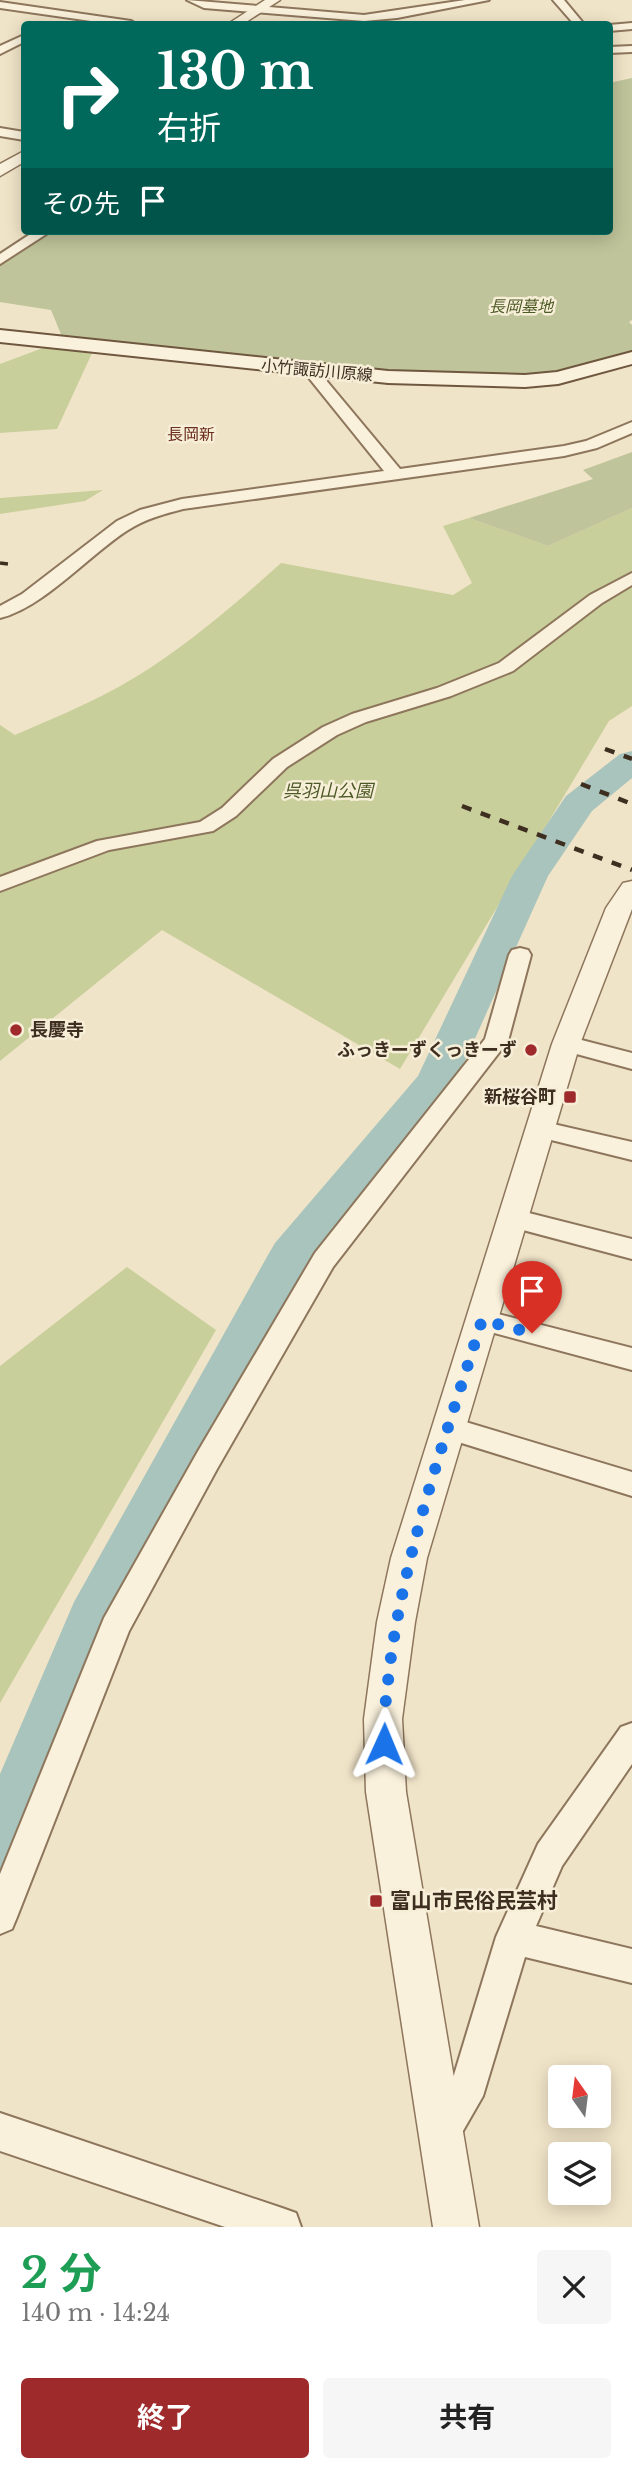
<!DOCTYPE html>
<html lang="ja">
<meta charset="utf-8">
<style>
:root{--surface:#fff;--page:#f6f6f6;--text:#222;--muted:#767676;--accent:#9e2a2b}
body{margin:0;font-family:"Libre Baskerville","Noto Sans JP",serif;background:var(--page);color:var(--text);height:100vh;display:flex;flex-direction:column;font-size:26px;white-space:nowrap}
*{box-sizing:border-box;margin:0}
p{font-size:23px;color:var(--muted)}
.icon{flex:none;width:38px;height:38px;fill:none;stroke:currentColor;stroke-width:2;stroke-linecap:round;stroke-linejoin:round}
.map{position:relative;height:2227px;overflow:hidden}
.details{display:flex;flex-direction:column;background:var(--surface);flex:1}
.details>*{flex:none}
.guide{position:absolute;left:21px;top:21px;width:592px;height:214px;border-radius:7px;box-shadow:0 4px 18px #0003;background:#00695c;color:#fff;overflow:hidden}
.needle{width:46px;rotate:346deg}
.tools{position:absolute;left:548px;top:2065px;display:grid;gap:14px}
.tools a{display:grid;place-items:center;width:63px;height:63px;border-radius:7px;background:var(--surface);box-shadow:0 4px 18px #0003;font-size:35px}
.pin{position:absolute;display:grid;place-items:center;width:60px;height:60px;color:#fff;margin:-72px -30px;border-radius:50% 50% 50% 0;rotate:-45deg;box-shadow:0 0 7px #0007}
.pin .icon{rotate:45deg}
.me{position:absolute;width:77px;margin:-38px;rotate:1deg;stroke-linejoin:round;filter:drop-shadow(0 0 5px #0008)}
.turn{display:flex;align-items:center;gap:24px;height:147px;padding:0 21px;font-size:32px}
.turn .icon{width:91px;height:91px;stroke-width:2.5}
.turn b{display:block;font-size:49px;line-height:60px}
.then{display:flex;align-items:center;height:66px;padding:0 21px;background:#0003;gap:14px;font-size:26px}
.round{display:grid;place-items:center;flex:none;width:74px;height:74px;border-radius:7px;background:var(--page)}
.overview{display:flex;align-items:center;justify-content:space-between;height:119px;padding:0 21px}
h1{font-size:42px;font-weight:700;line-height:52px;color:#1e9e55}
.action{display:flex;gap:14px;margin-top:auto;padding:14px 21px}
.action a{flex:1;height:80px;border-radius:7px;background:var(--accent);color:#fff;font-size:28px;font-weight:700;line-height:80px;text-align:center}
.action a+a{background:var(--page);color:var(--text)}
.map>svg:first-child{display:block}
</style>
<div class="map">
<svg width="632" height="2227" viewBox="0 0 632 2227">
<rect width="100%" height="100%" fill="#f0e4c8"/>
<path fill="#c9cf9b" d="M48,346L93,351L57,429L0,433V364Z
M103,490L85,501L0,514V498Z
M632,508V706L609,721L400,1069L162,930L0,1061V725L15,735C61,715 108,696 150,668C197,637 240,600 281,563L453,595L472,583L443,526L469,518L548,546Z
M127,1267L216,1330L0,1703V1366Z"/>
<path fill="#bfc49a" d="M632,78V320L629,322L632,325V355L525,381L287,363L63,339L51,310L0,302V265L50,231H609V83Z
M632,452V508L548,546L469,518L593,479L583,470Z"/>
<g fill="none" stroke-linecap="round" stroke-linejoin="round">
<path fill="#a9c4bc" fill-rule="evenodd" d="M632,751V778L592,811L548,876L451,1092L308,1265L124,1608L20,1860L0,1868V1774L74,1602L268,1255L275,1243L418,1076L512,876L566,796L620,754Z"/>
<defs>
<path id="minor" d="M187,0L364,15L465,0H489L397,18L364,21L204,8Z
M553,0H564L584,24H574Z
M0,2L131,21L136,24H112L0,8Z
M632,23V29L609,31V25Z
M24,35V42L0,54V46Z
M632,46V52L609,53V47Z
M0,128L24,132V140L0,136Z
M35,231H51L0,264V254Z
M310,365L315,367L400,469L564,446L586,441L632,422V433L597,448L564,456L183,509C164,514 145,519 128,530C90,554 43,608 0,618V606L22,594L117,521L140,510L182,499L384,471L305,373L302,370L305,367Z
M632,573V585L602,603L513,671L451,696L366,722L337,735L287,767L236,816L213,831L109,850L0,891V877L97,841L200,822L222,808L273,759L323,727L352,714L437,688L499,663L590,595Z
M520,948L528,950L531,955L508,1041L333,1267L217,1469L129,1631L17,1917L12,1929L0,1934V1874L104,1618L197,1453L315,1253L485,1039L509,955L512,950Z
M566,1036L632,1053V1069L558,1049L554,1044L558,1039Z
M540,1121L632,1142V1160L531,1135L528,1129L531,1123Z
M513,1209L632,1239V1259L504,1225L500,1218L504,1211Z
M482,1310L632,1348V1370L472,1327L468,1320L472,1313Z
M449,1417L632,1472V1496L439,1436L435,1428L439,1420Z
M632,1723V1764L562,1866L536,1926L632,1949V1983L525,1957L483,2096L456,2143L443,2149L430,2143L424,2130L454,2075L496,1937L538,1844L621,1727Z
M0,2113L282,2208L296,2213L301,2227H225L0,2151Z"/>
<path id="tertiary" d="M265,0H280L243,24H228Z
M24,151V162L0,176V164Z
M632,881V909L580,1044L427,1558L415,1622L402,1719L406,1792L479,2227H433L366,1792L364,1719L377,1622L391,1558L552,1044L606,908L623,883Z"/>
<path id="secondary" d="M0,330L388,371L525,375L557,372L632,352V364L558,384L525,387L388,383L0,342Z"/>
</defs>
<use href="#minor" stroke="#8d765c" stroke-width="4"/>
<use href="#tertiary" stroke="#8d765c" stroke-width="3"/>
<use href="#secondary" stroke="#6f573f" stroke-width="4"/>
<use href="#minor" fill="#faf1dc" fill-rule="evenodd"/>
<use href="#tertiary" fill="#faf1dc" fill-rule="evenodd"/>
<use href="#secondary" fill="#faf1dc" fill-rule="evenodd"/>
<path stroke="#3d2e20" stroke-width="3.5" stroke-dasharray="8 8" stroke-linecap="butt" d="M0,563L15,565"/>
<path stroke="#3d2e20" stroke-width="4.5" stroke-dasharray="10 10" stroke-linecap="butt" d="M605,749L632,759
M581,784L632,804
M462,806L632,870"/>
</g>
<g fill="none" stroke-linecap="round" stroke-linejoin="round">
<path stroke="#1a73e8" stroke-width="12" stroke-dasharray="0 21.6" d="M384,1744C383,1717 387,1691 390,1664C406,1546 447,1433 482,1320L532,1333"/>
</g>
<g fill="#9e2a2b" stroke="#f7eed8" stroke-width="2.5">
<circle cx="16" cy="1030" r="7"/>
<circle cx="531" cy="1050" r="7"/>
<rect x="563" y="1090" width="14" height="14" rx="3.5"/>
<rect x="369" y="1894" width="14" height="14" rx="3.5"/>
</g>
<g text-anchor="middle" stroke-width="5" stroke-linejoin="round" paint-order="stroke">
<g font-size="16" font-style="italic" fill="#4d5a26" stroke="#f7eed8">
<text x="521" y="312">長岡墓地</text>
</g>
<g font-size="16" fill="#3d2e20" stroke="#f7eed8">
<text transform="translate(317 370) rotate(5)" y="6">小竹諏訪川原線</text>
</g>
<g font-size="16" fill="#6b2e1e" stroke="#f7eed8">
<text x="191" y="440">長岡新</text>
</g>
<g font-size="18" font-style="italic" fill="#4d5a26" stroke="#f7eed8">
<text x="328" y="797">呉羽山公園</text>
</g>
<g font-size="18" font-weight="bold" fill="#3d2e20" stroke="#f7eed8" text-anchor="end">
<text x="30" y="1036" text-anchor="start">長慶寺</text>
<text x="517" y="1056">ふっきーずくっきーず</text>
<text x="556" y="1103">新桜谷町</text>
</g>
<g font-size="21" font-weight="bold" fill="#3d2e20" stroke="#f7eed8" text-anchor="start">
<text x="390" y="1908">富山市民俗民芸村</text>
</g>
</g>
</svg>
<div class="tools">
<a><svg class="needle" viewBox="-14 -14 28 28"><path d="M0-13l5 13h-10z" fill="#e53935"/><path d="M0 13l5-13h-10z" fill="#767676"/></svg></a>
<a><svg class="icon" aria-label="layers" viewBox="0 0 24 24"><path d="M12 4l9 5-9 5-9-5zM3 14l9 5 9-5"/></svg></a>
</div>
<div class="pin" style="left:532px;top:1333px;background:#d93025"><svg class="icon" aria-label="arrive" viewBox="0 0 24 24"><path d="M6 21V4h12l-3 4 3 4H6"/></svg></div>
<svg class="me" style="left:384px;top:1744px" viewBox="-20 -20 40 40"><path d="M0-17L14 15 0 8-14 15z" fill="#1a73e8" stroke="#fff" stroke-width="4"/></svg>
<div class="guide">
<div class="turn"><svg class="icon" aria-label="right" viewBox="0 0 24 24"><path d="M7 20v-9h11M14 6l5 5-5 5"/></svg><div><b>130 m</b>右折</div></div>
<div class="then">その先<svg class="icon" aria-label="arrive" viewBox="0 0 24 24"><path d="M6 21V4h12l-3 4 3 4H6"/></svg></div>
</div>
</div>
<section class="details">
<div class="overview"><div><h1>2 分</h1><p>140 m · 14:24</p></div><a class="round"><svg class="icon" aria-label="close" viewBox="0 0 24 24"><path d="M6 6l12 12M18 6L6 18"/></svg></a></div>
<div class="action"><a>終了</a><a>共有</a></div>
</section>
